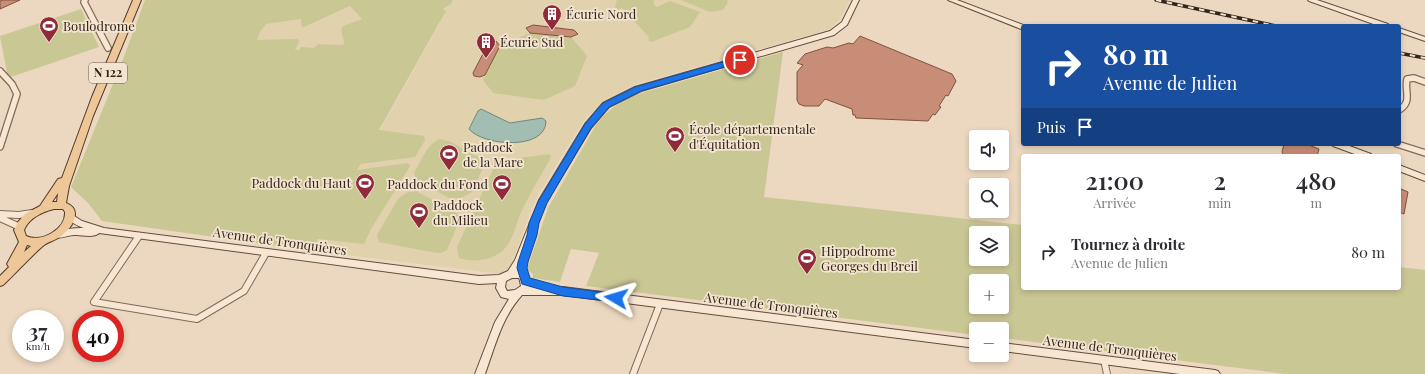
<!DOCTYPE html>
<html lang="fr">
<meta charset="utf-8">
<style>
:root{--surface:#fff;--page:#f7f7f7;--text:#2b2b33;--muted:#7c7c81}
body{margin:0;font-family:"Playfair Display",serif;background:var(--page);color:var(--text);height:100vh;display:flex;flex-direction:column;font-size:15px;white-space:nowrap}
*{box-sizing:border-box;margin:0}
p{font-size:13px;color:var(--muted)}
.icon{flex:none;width:22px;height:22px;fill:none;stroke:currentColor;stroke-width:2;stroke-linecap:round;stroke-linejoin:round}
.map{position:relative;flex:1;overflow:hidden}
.panel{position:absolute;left:1021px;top:154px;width:380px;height:136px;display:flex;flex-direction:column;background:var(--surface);border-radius:4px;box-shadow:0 2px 6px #0003}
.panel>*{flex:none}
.banner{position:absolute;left:1021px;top:24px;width:380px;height:122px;border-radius:4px;box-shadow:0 2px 6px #0003;background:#1a4fa0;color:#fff;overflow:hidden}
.tools{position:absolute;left:969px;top:130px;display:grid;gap:8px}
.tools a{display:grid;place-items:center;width:40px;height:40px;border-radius:4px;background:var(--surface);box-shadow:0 2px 6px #0003;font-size:20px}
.speed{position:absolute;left:12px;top:310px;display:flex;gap:8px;font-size:20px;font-weight:700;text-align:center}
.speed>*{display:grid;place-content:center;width:52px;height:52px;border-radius:50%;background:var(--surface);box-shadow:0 2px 6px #0003;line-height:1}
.speed small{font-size:10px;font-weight:400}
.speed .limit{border:6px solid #d22;background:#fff;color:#111}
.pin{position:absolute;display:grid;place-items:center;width:34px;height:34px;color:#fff;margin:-17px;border:2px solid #fff;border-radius:50%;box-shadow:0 1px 4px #0007}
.me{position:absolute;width:44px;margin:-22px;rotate:277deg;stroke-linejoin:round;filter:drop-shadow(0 0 3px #0008)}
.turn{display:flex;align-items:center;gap:14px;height:84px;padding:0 16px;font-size:18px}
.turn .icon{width:52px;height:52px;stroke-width:2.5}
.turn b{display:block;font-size:28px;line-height:34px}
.then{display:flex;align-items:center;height:38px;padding:0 16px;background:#0003;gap:8px;font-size:15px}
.eta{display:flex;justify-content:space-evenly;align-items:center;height:68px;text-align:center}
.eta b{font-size:24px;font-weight:600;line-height:28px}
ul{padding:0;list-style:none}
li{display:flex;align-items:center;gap:12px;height:60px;padding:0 16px}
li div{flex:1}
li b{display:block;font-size:15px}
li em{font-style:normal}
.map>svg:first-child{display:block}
</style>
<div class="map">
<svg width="1425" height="374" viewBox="0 0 1425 374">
<rect width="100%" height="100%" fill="#ecd8c0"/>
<path fill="#e1d1ad" d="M453,0H850L840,19L830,29L641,83L627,88L602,102L583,122L539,193L531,210L510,268L501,274L312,251L440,23L443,10L451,4Z
M350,6L363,19L341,29L344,42L343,45L318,44L315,48L294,50L297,46L256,40L260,32L265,24L302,19L303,28Z"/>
<path fill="#c9c794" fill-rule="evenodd" d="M145,0H453L451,4L443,9L446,11L379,130L424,136L425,140L415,157L361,164L357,170L408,163L410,166L371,229L364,244L318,239L312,251L102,221L88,203L71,187L122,62ZM350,6L362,19L343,26L341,30L344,42L343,45L318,44L314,48L301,47L299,50H295L299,42L298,39L257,40L260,32L266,24L301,19L302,28Z
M617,0H654L653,4L657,7L670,1L700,12L690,27L651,42L648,40L649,37L622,8L618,10L615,7Z
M681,0H727L728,2L723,10L710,12Z
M81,9L99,47L8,78L0,36Z
M530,33L571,37L587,56L575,86L544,100L493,93L483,80L500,46Z
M783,52L764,197L1023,225V288H1399V267L1425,270V374H1286L1002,338V329H976V335L586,286L599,253L571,249L560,282L533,278V274L527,269L548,208L596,125C607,110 621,101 638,94ZM976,233H1002V259H976ZM976,281H1002V307H976Z
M440,139L449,141L484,160L483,168L472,192L461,198L451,199L425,185L416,179L414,173C420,163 428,142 440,139Z
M549,154L551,156L549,161C540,177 530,193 522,210C512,232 514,251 486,259C477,261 468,261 459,258L457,247L495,165L513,159Z
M416,191L458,214L459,222L447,250L441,253H437L379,242L377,235L398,199L406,193Z"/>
<path fill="#a2beb2" stroke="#6a8b7e" d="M481,109L510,123L542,118L546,121C546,151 483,146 469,129L478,111Z"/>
<path fill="#c88d77" stroke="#82503f" d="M3,0H20L0,9V1Z
M533,25L574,30L578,34L571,37L530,33L526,28Z
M860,36L952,74L956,81L948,96L946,95L939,106L941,107L935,115L933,114L928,121L856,118L855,115H853L852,109L825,99L819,106H804L799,104L797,100V72L803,65L797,63L805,54L827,47L833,48L849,43L853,44Z
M496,41L500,46L485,75L480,77L474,76L473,73L488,44Z
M1284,144H1306L1319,149L1317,156H1284L1282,152Z
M1399,188L1408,192L1404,214L1399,212Z"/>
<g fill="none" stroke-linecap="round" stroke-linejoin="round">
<defs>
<path id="street-far1" d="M85,0L84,2L108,48
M0,71L12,84L17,94L0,147
M1399,110C1413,102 1404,91 1407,79L1414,78L1425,82
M1397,144L1425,153"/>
<path id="street" d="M0,214L19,215L32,213
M0,218L20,227
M139,236L94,302L197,319L244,291L266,253
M1104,360L1107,374
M633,374L660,304"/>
<path id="secondary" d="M853,0H859L847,25L834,35L641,91L609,107L591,128L546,203L523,262L518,271C526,272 531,279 529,287H563L976,340V348L563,295H522C502,317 495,346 485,374H475L495,322L509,299L501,297L496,288L497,283L479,284L99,233C94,238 83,235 76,235C69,234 60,240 53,237L52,235L53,233C63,229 74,228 84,228C78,226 71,223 67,217L68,215L71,214L82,221L104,228L479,276L499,275L508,271L515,260L539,200L585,124L603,103L635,87L830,31L842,22ZM512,278H519L520,281L521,286L515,290L507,291L505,287L506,281Z
M948,0H957L1026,26H1023V29H1021Z
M1308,0H1317L1388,24L1389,26H1379L1309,1Z
M1399,28L1425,37V41L1399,32Z
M1332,144H1344L1371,154L1372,156H1360L1333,146Z
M1399,165L1425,175V181L1399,171Z
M1002,343L1215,370L1218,371L1220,374H1180L1002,351Z"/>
<path id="primary" d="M133,0H141L93,116L69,186L66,203C71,205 75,208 75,214C75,224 66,233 58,238C53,241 48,242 44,245C30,257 17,272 3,285L0,286V276L9,267L7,264L19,242L14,230L18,222L25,214L40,206L58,179L62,178L92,97ZM58,193L57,202H52ZM54,209H63L65,212C66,229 42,243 26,236L24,230C29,218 42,212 54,209ZM27,245L31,246L24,252Z"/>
</defs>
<use href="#street-far1" stroke="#846959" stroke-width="8"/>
<use href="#street" stroke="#846959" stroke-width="8"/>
<use href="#secondary" stroke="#654b3c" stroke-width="2"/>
<use href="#primary" stroke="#51392d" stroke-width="2"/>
<use href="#street-far1" stroke="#f7e7d2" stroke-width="5.5"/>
<use href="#street" stroke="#f7e7d2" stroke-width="6"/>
<use href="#secondary" fill="#f7e7d2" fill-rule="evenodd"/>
<use href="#primary" fill="#eec798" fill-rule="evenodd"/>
<defs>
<path id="rail" d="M1156,0L1276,26
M1399,53L1425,58"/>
</defs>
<use href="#rail" stroke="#34241c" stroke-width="3.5"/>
<use href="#rail" stroke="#f3e4cf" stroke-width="2" stroke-dasharray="5.5" stroke-linecap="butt"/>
</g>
<path fill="#1a73e8" stroke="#114b97" d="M740,57L744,60L742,62L641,91L609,107L591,128L547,203L539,223L537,235L528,262L527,268L530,278L563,287L616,294L619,295L621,298L619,301L616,302L563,296L522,284L517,268L518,262L527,235L529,223L538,202L585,124L603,103L635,87Z"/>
<defs>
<symbol id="building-pin" viewBox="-11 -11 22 30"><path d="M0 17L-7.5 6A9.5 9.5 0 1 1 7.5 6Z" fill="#902b3a" stroke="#f3e4cf"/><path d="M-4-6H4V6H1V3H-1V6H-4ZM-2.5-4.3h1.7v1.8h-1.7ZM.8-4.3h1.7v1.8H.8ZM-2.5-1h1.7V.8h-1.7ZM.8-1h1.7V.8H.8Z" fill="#fff"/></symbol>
<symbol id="stadium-pin" viewBox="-11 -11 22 30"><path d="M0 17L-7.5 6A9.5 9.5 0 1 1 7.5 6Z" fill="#902b3a" stroke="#f3e4cf"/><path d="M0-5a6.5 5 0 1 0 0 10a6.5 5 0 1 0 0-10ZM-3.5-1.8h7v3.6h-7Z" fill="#fff"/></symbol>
</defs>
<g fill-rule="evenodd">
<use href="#building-pin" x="541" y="3" width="22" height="30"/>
<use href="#stadium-pin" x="38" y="15" width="22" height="30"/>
<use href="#building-pin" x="475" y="31" width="22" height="30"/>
<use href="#stadium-pin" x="664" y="125" width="22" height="30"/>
<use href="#stadium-pin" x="438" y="143" width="22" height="30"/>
<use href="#stadium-pin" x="354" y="172" width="22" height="30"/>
<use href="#stadium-pin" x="491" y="173" width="22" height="30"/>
<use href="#stadium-pin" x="408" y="201" width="22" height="30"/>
<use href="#stadium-pin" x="796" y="247" width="22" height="30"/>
</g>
<g text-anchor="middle" stroke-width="3.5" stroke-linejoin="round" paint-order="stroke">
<rect fill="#f3e4cf" stroke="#6d5e52" stroke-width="1" x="89" y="63" width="38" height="20" rx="3"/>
<g font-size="12" font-weight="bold" fill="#34241c">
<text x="108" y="77">N 122</text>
</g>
<g font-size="13" fill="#34241c" stroke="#f3e4cf" text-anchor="start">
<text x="566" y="19">Écurie Nord</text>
<text x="63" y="31">Boulodrome</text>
<text x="500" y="47">Écurie Sud</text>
<text x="689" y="134">École départementale<tspan x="689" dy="15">d'Équitation</tspan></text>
<text x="463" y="152">Paddock<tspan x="463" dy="15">de la Mare</tspan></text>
<text x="351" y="188" text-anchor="end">Paddock du Haut</text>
<text x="488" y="189" text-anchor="end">Paddock du Fond</text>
<text x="433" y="210">Paddock<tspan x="433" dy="15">du Milieu</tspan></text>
<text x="821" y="256">Hippodrome<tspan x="821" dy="15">Georges du Breil</tspan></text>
</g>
<g font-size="13" fill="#34241c" stroke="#f3e4cf">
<text transform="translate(280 241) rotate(8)" y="5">Avenue de Tronquières</text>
<text transform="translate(771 305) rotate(7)" y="5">Avenue de Tronquières</text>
<text transform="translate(1110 348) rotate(7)" y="5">Avenue de Tronquières</text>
</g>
</g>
</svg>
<div class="tools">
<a><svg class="icon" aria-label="sound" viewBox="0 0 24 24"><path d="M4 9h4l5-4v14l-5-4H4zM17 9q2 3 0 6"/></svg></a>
<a><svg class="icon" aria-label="search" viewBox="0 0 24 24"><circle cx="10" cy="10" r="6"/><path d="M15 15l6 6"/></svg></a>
<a><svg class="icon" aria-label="layers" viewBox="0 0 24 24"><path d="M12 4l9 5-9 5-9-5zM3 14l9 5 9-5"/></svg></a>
<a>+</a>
<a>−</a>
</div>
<div class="speed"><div>37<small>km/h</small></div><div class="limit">40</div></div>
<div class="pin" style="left:740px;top:60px;background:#d93025"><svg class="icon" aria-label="arrive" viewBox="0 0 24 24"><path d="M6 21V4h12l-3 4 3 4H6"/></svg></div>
<svg class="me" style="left:616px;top:298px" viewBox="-20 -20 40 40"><path d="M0-17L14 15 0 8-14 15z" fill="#1a73e8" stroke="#fff" stroke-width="4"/></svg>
<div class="banner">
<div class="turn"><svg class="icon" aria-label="right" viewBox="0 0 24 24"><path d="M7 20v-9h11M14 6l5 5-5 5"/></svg><div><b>80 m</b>Avenue de Julien</div></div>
<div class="then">Puis<svg class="icon" aria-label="arrive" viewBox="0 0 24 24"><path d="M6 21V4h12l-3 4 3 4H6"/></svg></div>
</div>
<section class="panel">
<div class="eta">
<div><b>21:00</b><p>Arrivée</p></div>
<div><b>2</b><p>min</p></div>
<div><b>480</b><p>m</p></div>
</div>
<ul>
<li><svg class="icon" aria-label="right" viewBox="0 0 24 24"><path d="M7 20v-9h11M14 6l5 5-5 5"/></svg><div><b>Tournez à droite</b><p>Avenue de Julien</p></div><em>80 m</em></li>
</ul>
</section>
</div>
